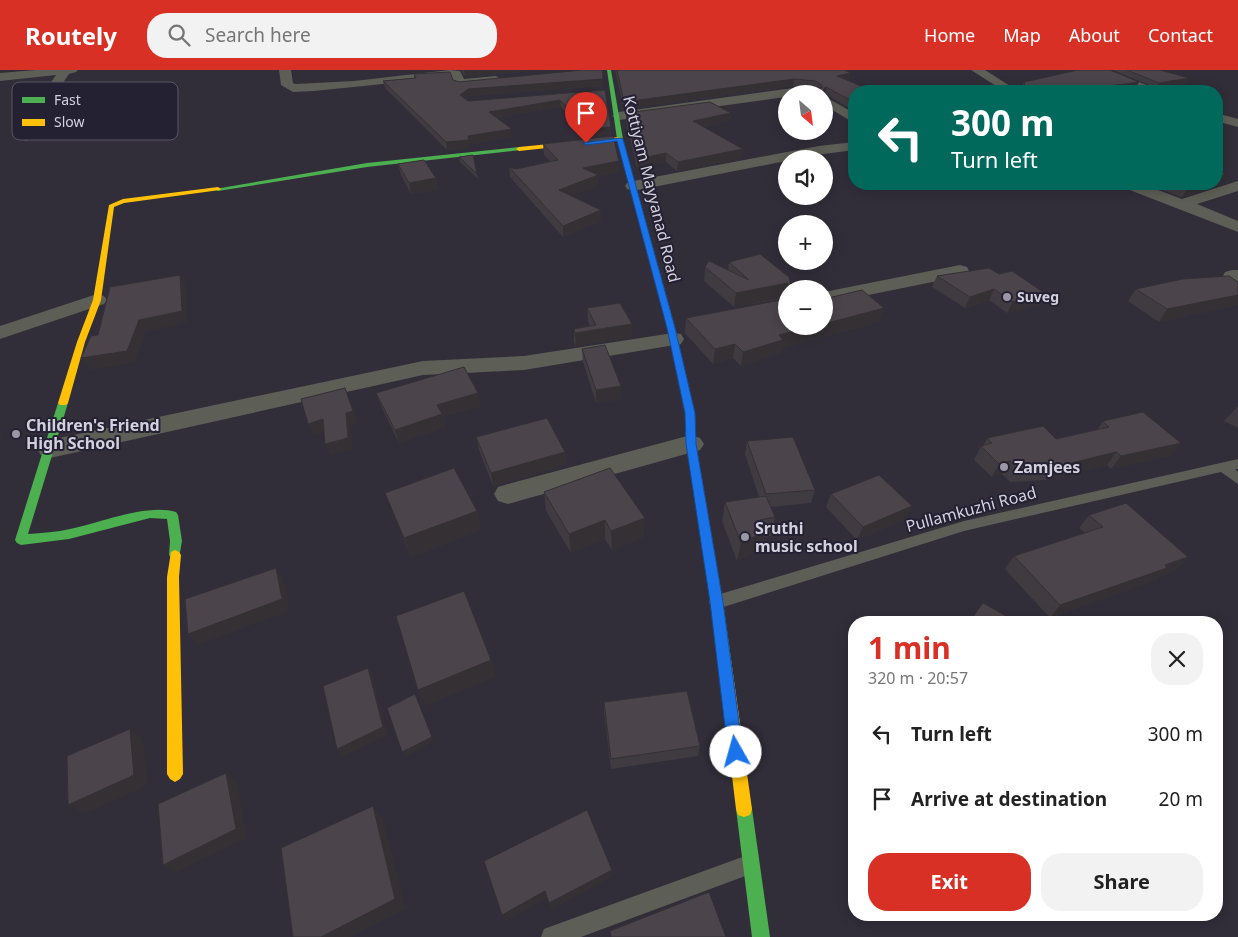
<!DOCTYPE html>
<meta charset="utf-8">
<style>
:root{--surface:#fff;--page:#f2f2f2;--text:#222;--muted:#767676;--accent:#d93025}
body{margin:0;font-family:"Noto Sans",sans-serif;background:var(--page);color:var(--text);height:100vh;display:flex;flex-direction:column;font-size:19px;white-space:nowrap}
*{box-sizing:border-box;margin:0}
p{font-size:16px;color:var(--muted)}
.icon{flex:none;width:28px;height:28px;fill:none;stroke:currentColor;stroke-width:2;stroke-linecap:round;stroke-linejoin:round}
.map{position:relative;flex:1;overflow:hidden}
.side{position:absolute;left:848px;top:546px;width:375px;height:305px;display:flex;flex-direction:column;background:var(--surface);border-radius:20px;box-shadow:0 2px 12px #0003}
.side>*{flex:none}
.banner{position:absolute;left:848px;top:15px;width:375px;height:105px;border-radius:20px;box-shadow:0 2px 12px #0003;background:#00695c;color:#fff;overflow:hidden}
.needle{width:32px;rotate:152deg}
.fabs{position:absolute;left:778px;top:15px;display:grid;gap:10px}
.fabs a{display:grid;place-items:center;width:55px;height:55px;border-radius:50%;background:var(--surface);box-shadow:0 2px 12px #0003;font-size:25px}
.pin{position:absolute;display:grid;place-items:center;width:42px;height:42px;color:#fff;margin:-51px -21px;border-radius:50% 50% 50% 0;rotate:-45deg;box-shadow:0 0 5px #0007}
.pin .icon{rotate:45deg}
.me{position:absolute;width:55px;margin:-28px;rotate:353deg;stroke-linejoin:round;filter:drop-shadow(0 0 4px #0008)}
.turn{display:flex;align-items:center;gap:18px;height:105px;padding:0 20px;font-size:22px}
.turn .icon{width:65px;height:65px;stroke-width:2.5}
.turn b{display:block;font-size:35px;line-height:42px}
.round{display:grid;place-items:center;flex:none;width:52px;height:52px;border-radius:20px;background:var(--page)}
.summary{display:flex;align-items:center;justify-content:space-between;height:85px;padding:0 20px}
h1{font-size:30px;font-weight:700;line-height:38px;color:var(--accent)}
.button{display:flex;gap:10px;margin-top:auto;padding:10px 20px}
.button a{flex:1;height:58px;border-radius:20px;background:var(--accent);color:#fff;font-size:20px;font-weight:700;line-height:58px;text-align:center}
.button a+a{background:var(--page);color:var(--text)}
ul{padding:0;list-style:none}
li{display:flex;align-items:center;gap:15px;height:65px;padding:0 20px}
li div{flex:1}
li b{display:block;font-size:19px}
li em{font-style:normal}
header{display:flex;align-items:center;gap:30px;box-sizing:border-box;height:70px;padding:0 25px;background:var(--accent);color:#fff}
header strong{font-size:24px}
nav{display:flex;gap:28px;margin-inline-start:auto;font-size:18px}
.search{width:350px;height:45px;background:var(--page);display:flex;align-items:center;gap:12px;box-sizing:border-box;padding:0 18px;border-radius:20px;color:var(--muted);font-size:19px}
.map>svg:first-child{display:block}
</style>
<header>
<strong>Routely</strong>
<div class="search"><svg class="icon" aria-label="search" viewBox="0 0 24 24"><circle cx="10" cy="10" r="6"/><path d="M15 15l6 6"/></svg>Search here</div>
<nav><a>Home</a><a>Map</a><a>About</a><a>Contact</a></nav>
</header>
<div class="map">
<svg width="1238" height="867" viewBox="0 0 1238 867">
<rect width="100%" height="100%" fill="#312e3a"/>
<g fill="none" stroke-linecap="round" stroke-linejoin="round">
<path fill="#5d5e56" fill-rule="evenodd" d="M1238,389V399H1235L1238,402V414L1221,402L964,461L717,539L711,537L709,532L711,527L717,525L964,451Z
M748,785L755,788L758,795L755,802L748,805L581,867H541L544,859L552,856Z"/>
<path fill="#5d5e56" fill-rule="evenodd" d="M36,0H78L76,2L69,4L49,33L33,67L26,71L19,67L37,33L56,5L0,11V3Z
M279,0H291L293,13L295,14L354,11L450,0L460,1L464,9L496,6L502,10L496,14L460,17L456,16L452,7L314,21L293,22L281,15Z
M971,0H985L1018,21H1004Z
M1092,0H1108L1154,18L1156,21H1140L1094,2Z
M793,18L813,20L819,24H786V27L619,50L612,46L619,42Z
M824,26L854,43V53L824,35Z
M1216,43L1238,49V57L1216,51Z
M854,72V80L786,89V91L633,121L627,119L625,116L627,113L633,111L819,76Z
M1238,111V121L1197,134L1238,151V162L1122,117L1120,114H1142L1182,129Z
M960,195L967,197L969,201L967,205L824,234V222Z
M1232,200H1238V225L1231,223L1220,212L1225,202Z
M97,224L104,226L107,230L104,234L0,269V256Z
M673,263L681,264L684,269L681,274L524,300L423,305L50,388L41,385L37,379L41,373L50,370L423,291L524,286Z
M691,365L700,368L704,374L700,380L508,434L498,431L494,424L498,417L508,414Z"/>
<path fill="#4caf50" fill-rule="evenodd" d="M607,0H611L623,69L675,257L695,343L696,374L701,403L696,407L691,403L686,374L685,343L667,257L617,69Z
M519,77L522,79L521,80L367,97L218,121L215,119L367,93Z
M63,330L68,333L28,464C42,463 57,462 70,459C99,453 148,433 176,442L178,445L182,471L179,488H171L169,485L170,471L167,449L150,448L69,469L21,475L17,473L15,470L58,333Z
M744,731L750,733L752,739L770,867H752L736,739L738,733Z"/>
<path fill="#ffc107" fill-rule="evenodd" d="M620,67L622,70L519,81L516,79L519,77Z
M218,117L221,119L220,120L124,133L114,137L101,230L85,272L68,333L66,335H60L58,333L77,272L93,230L109,135L123,129Z
M696,399L701,403L723,532L752,739L750,745L744,747L738,745L736,739L711,532L691,403Z
M175,480L179,482L181,485L179,507L183,704L180,709L175,712L170,709L167,704V507L171,482Z"/>
</g>
<path fill="#403b40" d="M461,0H543L465,7Z
M615,0H844L854,21V41L825,24L824,25V24H808L809,18H810L793,16L624,39Z
M1113,0H1160L1189,8L1186,13L1156,18Z
M414,4L453,10L459,12L603,16L469,26L466,29L468,31L605,20L611,57V64L588,67L561,37L497,48L513,67L470,74V78L447,80L385,18L383,11L414,8Z
M1024,12H1139L1134,21H1020Z
M626,43H731L730,51L703,57L743,79L742,88L677,101L666,92L637,98L626,51Z
M543,74L619,102L598,106V116L571,126L601,140V151L563,167L510,107L509,97L516,99L550,91L544,85Z
M459,87L477,104L478,109L460,92Z
M398,94L439,119L411,124L401,105Z
M1226,104L1219,115L1182,127L1147,114H1216Z
M729,192L789,207L792,219H786V228L734,237L704,211L705,197L728,200Z
M999,204L1046,224L1040,235L1007,243L989,230L965,238L932,217L937,206Z
M1238,212V235L1159,252L1128,231L1136,219Z
M587,238L632,254V267L576,276L574,272V259L590,256L588,251Z
M884,238L879,252L782,278L780,284L741,296L733,288L713,294L685,263L686,248Z
M582,279L621,329L596,333L583,292Z
M376,323L481,336L443,347L446,357L399,373L381,336Z
M1238,336V358L1224,351Z
M1103,351L1181,373L1170,386L1111,399L1107,395L1046,410L1010,412L1002,404L992,407L974,390L981,376H983L987,368L1056,369L1097,360Z
M476,367L565,382L566,395L493,416L479,380Z
M747,371L815,420L811,433L771,437L775,447L771,466L764,467L760,480L737,491L722,451L725,432L759,427L745,384Z
M544,422L644,467L612,480L605,469L571,483L546,441Z
M385,423L477,441L481,460L411,487Z
M831,424L906,449L857,470L826,437Z
M1089,445L1188,487L1175,500L1159,506L1155,510L1050,548L1005,499L1014,486L1085,463L1079,458Z
M604,632L700,676L698,686L611,699L604,643Z"/>
<path fill="#343034" d="M409,0H432L410,2Z
M464,0H543L465,7Z
M851,3L849,11L837,6Z
M1189,8L1186,13L1156,18L1159,13Z
M603,9V16L469,26L461,33L460,25L468,19Z
M794,9L793,16L624,39V32Z
M1139,12L1134,21H1073Z
M826,17L825,24L824,25V18Z
M560,30L561,37L490,49L489,42Z
M731,43L730,51L692,59L693,51Z
M611,57V64L588,67V59Z
M512,59L513,67L470,74V78L447,80L446,72L468,66Z
M743,79L742,88L677,101L678,92Z
M666,83V92L637,98L638,89Z
M619,91V102L598,106V116L560,131L559,120L583,98Z
M1226,104L1219,115L1182,127L1189,116L1197,114H1216V108Z
M436,108L439,119L411,124L409,113Z
M601,140V151L563,167V156Z
M180,205L186,216L188,252L146,262L135,293L90,300L81,288L139,250Z
M788,213L787,219H786V227L734,237L736,223Z
M994,219L989,230L965,238L970,227Z
M1046,224L1040,235L1007,243L1013,232Z
M1238,225V235L1159,252L1167,239Z
M884,238L879,252L782,278L780,284L741,296L743,282L779,265L814,256H824V254Z
M632,254V267L576,276L575,263Z
M735,274L733,288L713,294L715,279Z
M621,316V329L596,333V320Z
M345,318L358,353L350,355L353,380L330,385L325,374L346,343Z
M478,323L481,336L443,347L446,357L399,373L395,360L437,335Z
M323,349L329,361L313,366L308,354Z
M0,362L2,365L0,377Z
M1181,373L1170,386L1111,399L1121,386Z
M565,382L566,395L493,416L491,403Z
M1116,382L1107,395L1046,410L1055,397Z
M1010,391L1002,404L992,407L999,394Z
M912,436L906,449L857,470L863,457Z
M477,441L481,460L411,487L404,468Z
M645,448L644,467L612,480L611,461Z
M605,450V469L571,483L569,464Z
M765,462L760,480L737,491L741,473Z
M1188,487L1175,500L1159,506L1155,510L1050,548L1060,535Z
M276,498L284,510L290,541L198,575L188,564Z
M491,590L496,607L426,636L418,620Z
M368,598L373,607L388,665L343,687L337,679Z
M415,624L434,672L405,687L402,682Z
M130,659L143,669L148,715L85,744L68,735Z
M226,703L237,712L247,768L177,802L163,795Z
M373,736L383,749L406,839L351,867H321Z
M612,800V807L551,840L549,833Z
M545,821L547,828L506,851L502,845Z"/>
<path fill="#4b454b" stroke="#343034" d="M582,0H602L603,9L468,19L460,25L468,31L605,20L611,57L588,59L560,30L489,42L512,59L468,66L469,70L446,72L383,11L416,8L414,4L450,2L453,10L459,12Z
M617,0H844L851,3L837,6L873,21H854V32L826,17L824,18V24H822L809,18H822V15L815,11L794,9L624,32Z
M1078,0H1110L1139,12L1073,21H1026L1024,12Z
M1127,0H1160L1189,8L1159,13Z
M710,32L731,43L693,51L743,79L678,92L666,83L638,89L626,43Z
M613,66L619,91L583,98L598,105L559,120L601,140L563,156L509,97L516,99L558,90L543,74Z
M473,85L477,104L459,87Z
M424,90L436,108L409,113L398,94Z
M1216,101L1226,104L1216,108Z
M1181,114H1197L1189,116Z
M760,184L789,207L792,219H790L791,215L788,213L736,223L705,197L709,191L749,210L729,192Z
M989,198L999,204L1012,201L1046,224L1013,232L994,219L970,227L937,206Z
M180,205L182,241L139,250L127,281L81,288L91,266L98,265L110,217Z
M1229,206L1238,212V225L1167,239L1136,219L1183,209Z
M862,220L884,238L824,254V229Z
M786,229V256H814L779,265L783,270L743,282L735,274L715,279L686,248Z
M620,233L632,254L575,263L574,259L596,255L587,238Z
M605,275L621,316L596,320L582,279Z
M464,297L478,323L437,335L442,344L395,360L376,323Z
M345,318L353,341L346,343L348,368L325,374L323,349L308,354L301,329Z
M1143,342L1181,373L1121,386L1116,382L1055,397L1018,399L1010,391L999,394L981,376L992,373L987,368L1043,356L1056,369L1109,357L1103,351Z
M547,348L565,382L491,403L476,367Z
M793,367L815,420L766,424L747,371Z
M454,398L477,441L404,468L385,423Z
M610,398L645,448L611,461L605,450L569,464L544,422Z
M879,405L912,436L863,457L831,424Z
M766,426L775,447L760,450L765,462L741,473L725,432Z
M1126,433L1188,487L1165,495L1167,498L1060,535L1014,486L1103,457L1089,445Z
M276,498L282,529L188,564L185,529Z
M464,521L491,590L418,620L396,546Z
M983,533L1017,552H969Z
M368,598L383,657L337,679L323,616Z
M687,621L700,676L611,689L604,632Z
M415,624L432,667L402,682L387,638Z
M130,659L134,705L68,735L67,686Z
M226,703L236,759L163,795L158,734Z
M373,736L395,829L321,867H293L281,778Z
M587,740L612,800L549,833L545,821L502,845L484,791Z
M709,822L726,867H611L610,861Z"/>
<path fill="#1a73e8" stroke="#114b97" d="M620,68L623,69L675,258L695,343L696,374L723,532L743,682L741,687L736,690L730,687L728,682L710,532L686,374L685,343L667,258L617,71L586,75L583,73Z"/>
<g fill="#9a98a5" stroke="#242133" stroke-width="2">
<circle cx="1007" cy="227" r="5"/>
<circle cx="16" cy="364" r="5"/>
<circle cx="1004" cy="397" r="5"/>
<circle cx="745" cy="467" r="5"/>
</g>
<g text-anchor="middle" stroke-width="4" stroke-linejoin="round" paint-order="stroke">
<g font-size="14" font-weight="bold" fill="#d3d1de" stroke="#242133" text-anchor="start">
<text x="1017" y="232">Suveg</text>
</g>
<g font-size="16" fill="#d3d1de" stroke="#242133">
<text transform="translate(652 119) rotate(76)" y="6">Kottiyam Mayyanad Road</text>
<text transform="translate(971 439) rotate(-15)" y="6">Pullamkuzhi Road</text>
</g>
<g font-size="16" font-weight="bold" fill="#d3d1de" stroke="#242133" text-anchor="start">
<text x="26" y="361">Children's Friend<tspan x="26" dy="18">High School</tspan></text>
<text x="1014" y="403">Zamjees</text>
<text x="755" y="464">Sruthi<tspan x="755" dy="18">music school</tspan></text>
</g>
</g>
<rect x="12" y="12" width="166" height="58" rx="8" fill="#242133" stroke="#595666" stroke-width="1"/>
<rect x="22" y="27" width="23" height="6" fill="#4caf50"/>
<rect x="22" y="49" width="23" height="7" fill="#ffc107"/>
<g font-size="14" fill="#d3d1de">
<text x="54" y="35">Fast</text>
<text x="54" y="57">Slow</text>
</g>
</svg>
<div class="fabs">
<a><svg class="needle" viewBox="-14 -14 28 28"><path d="M0-13l5 13h-10z" fill="#e53935"/><path d="M0 13l5-13h-10z" fill="#767676"/></svg></a>
<a><svg class="icon" aria-label="sound" viewBox="0 0 24 24"><path d="M4 9h4l5-4v14l-5-4H4zM17 9q2 3 0 6"/></svg></a>
<a>+</a>
<a>−</a>
</div>
<div class="pin" style="left:586px;top:73px;background:#d93025"><svg class="icon" aria-label="arrive" viewBox="0 0 24 24"><path d="M6 21V4h12l-3 4 3 4H6"/></svg></div>
<svg class="me" style="left:736px;top:682px" viewBox="-20 -20 40 40"><circle r="19" fill="#fff"/><path d="M0-13L10 11 0 6-10 11z" fill="#1a73e8"/></svg>
<div class="banner">
<div class="turn"><svg class="icon" aria-label="left" viewBox="0 0 24 24"><path d="M17 20v-9H6M10 6l-5 5 5 5"/></svg><div><b>300 m</b>Turn left</div></div>
</div>
<section class="side">
<div class="summary"><div><h1>1 min</h1><p>320 m · 20:57</p></div><a class="round"><svg class="icon" aria-label="close" viewBox="0 0 24 24"><path d="M6 6l12 12M18 6L6 18"/></svg></a></div>
<ul>
<li><svg class="icon" aria-label="left" viewBox="0 0 24 24"><path d="M17 20v-9H6M10 6l-5 5 5 5"/></svg><div><b>Turn left</b></div><em>300 m</em></li>
<li><svg class="icon" aria-label="arrive" viewBox="0 0 24 24"><path d="M6 21V4h12l-3 4 3 4H6"/></svg><div><b>Arrive at destination</b></div><em>20 m</em></li>
</ul>
<div class="button"><a>Exit</a><a>Share</a></div>
</section>
</div>
